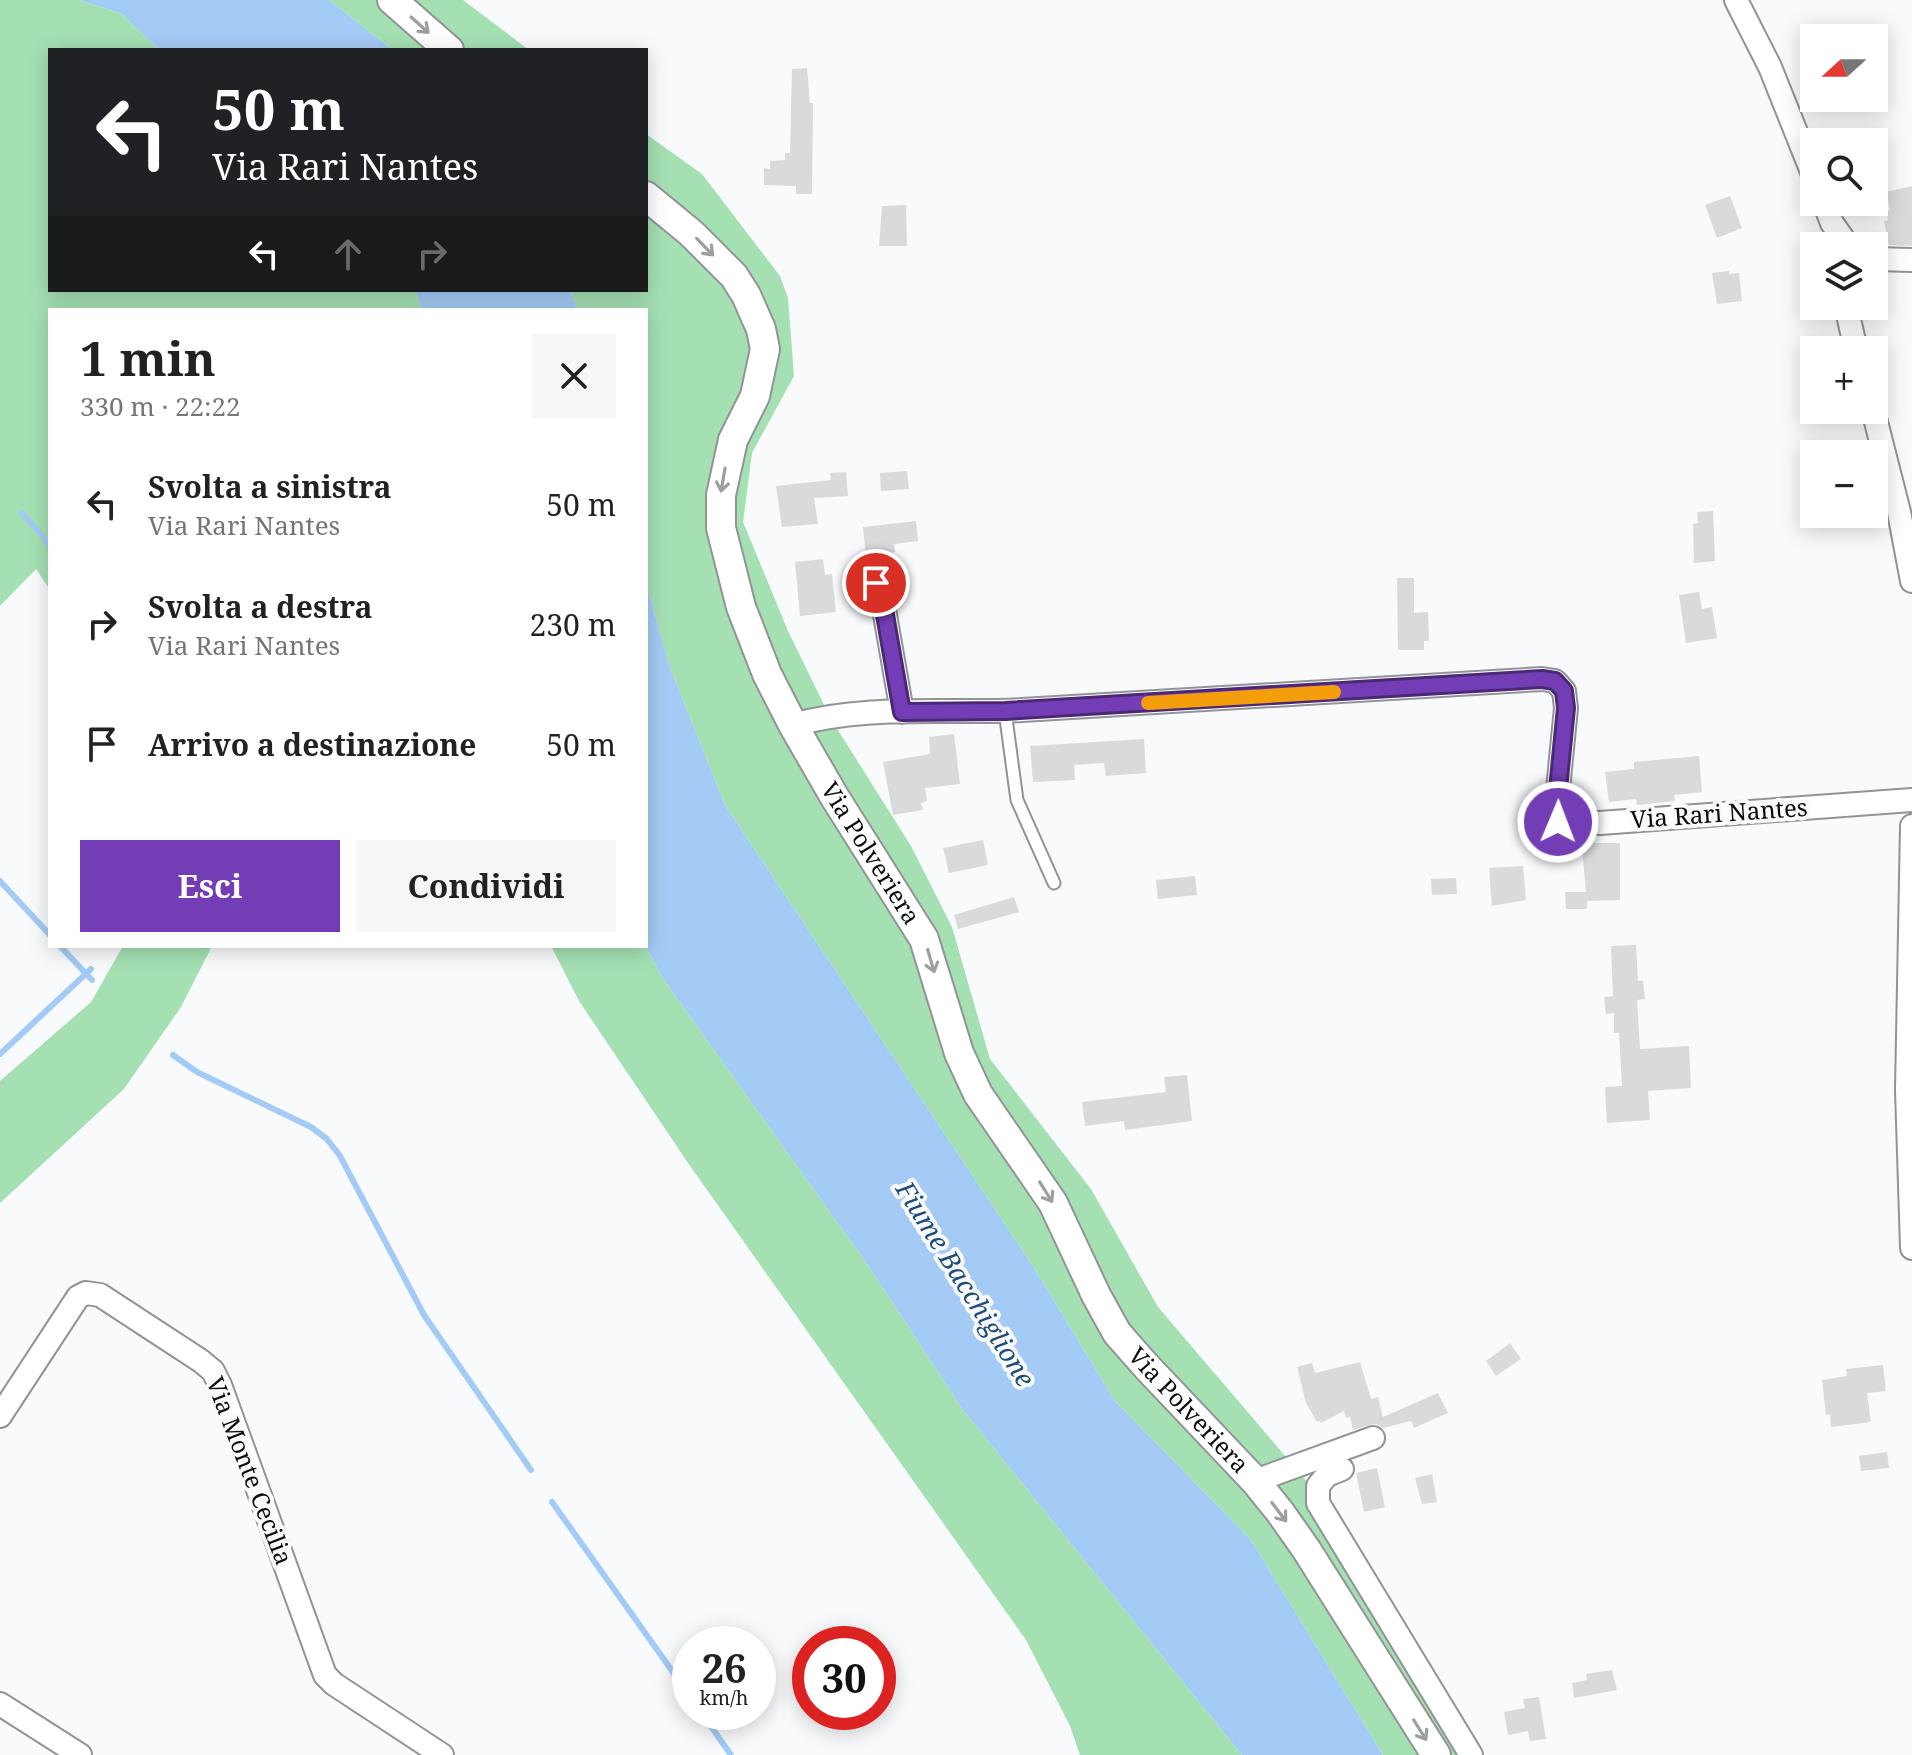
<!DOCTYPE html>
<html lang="it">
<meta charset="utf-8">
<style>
:root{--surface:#fff;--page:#f6f6f6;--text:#222;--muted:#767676;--accent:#733eb5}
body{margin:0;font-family:"Noto Serif",serif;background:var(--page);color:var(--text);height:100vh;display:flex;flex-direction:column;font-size:30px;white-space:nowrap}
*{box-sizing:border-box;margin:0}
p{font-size:26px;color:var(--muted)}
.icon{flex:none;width:44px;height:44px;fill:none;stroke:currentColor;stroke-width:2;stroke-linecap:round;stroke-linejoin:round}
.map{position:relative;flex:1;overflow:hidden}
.drawer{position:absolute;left:48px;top:308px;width:600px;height:640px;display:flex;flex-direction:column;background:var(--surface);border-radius:0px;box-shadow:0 4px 20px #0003}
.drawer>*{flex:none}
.banner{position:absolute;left:48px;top:48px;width:600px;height:244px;border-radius:0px;box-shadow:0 4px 20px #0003;background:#202124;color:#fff;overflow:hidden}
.needle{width:52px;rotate:249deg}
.controls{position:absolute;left:1800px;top:24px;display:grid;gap:16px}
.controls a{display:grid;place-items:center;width:88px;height:88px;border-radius:0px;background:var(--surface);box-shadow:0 4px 20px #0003;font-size:40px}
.speed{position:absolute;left:672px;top:1626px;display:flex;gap:16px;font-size:40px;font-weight:700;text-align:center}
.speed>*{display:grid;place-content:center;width:104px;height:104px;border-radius:50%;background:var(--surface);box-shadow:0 4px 20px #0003;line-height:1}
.speed small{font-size:20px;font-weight:400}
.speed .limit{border:12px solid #d22;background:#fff;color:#111}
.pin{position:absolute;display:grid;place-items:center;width:68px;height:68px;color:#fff;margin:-34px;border:4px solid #fff;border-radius:50%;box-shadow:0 2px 8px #0007}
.me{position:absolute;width:88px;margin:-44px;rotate:1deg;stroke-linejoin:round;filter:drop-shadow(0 0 6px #0008)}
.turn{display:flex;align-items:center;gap:28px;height:168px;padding:0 32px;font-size:36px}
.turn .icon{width:104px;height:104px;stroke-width:2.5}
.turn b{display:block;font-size:56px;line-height:68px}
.lanes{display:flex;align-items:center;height:76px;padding:0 32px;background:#0003;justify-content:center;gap:40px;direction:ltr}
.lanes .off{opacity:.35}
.round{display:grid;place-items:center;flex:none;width:84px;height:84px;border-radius:0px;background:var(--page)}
.summary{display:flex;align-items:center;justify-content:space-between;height:136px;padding:0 32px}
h1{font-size:48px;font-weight:700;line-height:60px}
.action{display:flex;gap:16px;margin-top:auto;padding:16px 32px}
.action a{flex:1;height:92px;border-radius:0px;background:var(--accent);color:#fff;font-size:32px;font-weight:700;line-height:92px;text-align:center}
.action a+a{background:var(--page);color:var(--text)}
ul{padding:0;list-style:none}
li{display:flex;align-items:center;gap:24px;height:120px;padding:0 32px}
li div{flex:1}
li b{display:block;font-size:30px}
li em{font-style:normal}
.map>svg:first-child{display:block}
</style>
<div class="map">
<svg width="1912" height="1755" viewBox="0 0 1912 1755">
<rect width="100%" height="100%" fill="#f8fafc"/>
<path fill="#a5e0b3" d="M0,0H79L122,14L159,50H50V290H415L422,310H50V590L36,569L0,606Z
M329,0H463L529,50H393Z
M646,134L702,174L780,276L788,298L794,376L752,453L743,522L788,631L831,719L911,846L952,927L990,1059L1091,1189L1158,1307L1321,1498L1476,1755H1383L1251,1540L1115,1401L1034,1268L725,805L669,665L646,582V310H577L571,290H646Z
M123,946H212L181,1007L124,1089L0,1203V1081L91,1002Z
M551,946H645L664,980L865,1261L963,1410L1242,1755H1080L1070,1726L1026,1640L688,1163L579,1001Z"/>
<path fill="#a4cbf5" d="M79,0H329L393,50H159L122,14Z
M415,290H571L577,310H422Z
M646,582L669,665L725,805L1034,1268L1115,1401L1251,1540L1383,1755H1242L963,1410L865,1261L664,980L645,946Z"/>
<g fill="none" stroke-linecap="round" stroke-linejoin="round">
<path stroke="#a4cbf5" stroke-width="6" d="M22,513L50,545
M0,881L50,935
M60,946L92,980
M0,1054L91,969
M173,1055L197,1072L311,1127L327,1139L340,1156L424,1315L531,1470
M552,1502L690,1696
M701,1712L731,1755"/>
</g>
<path fill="#d8dadc" d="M807,68L810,103H813L812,194H796V186L764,185V168L770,169V161L785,160V153H790L792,69Z
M1912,186V246L1889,245L1884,221L1888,220L1886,211L1890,210L1886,192Z
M1730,196L1742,228L1717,238L1705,205Z
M906,205L907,246H879L882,206Z
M1729,271V274L1739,273L1742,301L1717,304L1712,273Z
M907,471L909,489L881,491L880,473Z
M846,472L848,496L814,498L818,524L782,527L776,486L831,480L830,473Z
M1713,511L1715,561L1694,563L1693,524L1698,523L1697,512Z
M916,521L918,541L894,544L895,552L866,556L863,527Z
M823,559L825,575L832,574L836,612L800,616L795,562Z
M1397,578H1414V613L1428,612L1429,641H1424V650H1398Z
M1699,592L1702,609L1712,607L1717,638L1686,643L1679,595Z
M954,734L960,784L925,788L927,801L921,803L923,810L893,815L883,762L930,754L929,737Z
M1144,739L1146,773L1106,776L1104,763L1074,765L1075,780L1033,782L1030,746Z
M1699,756L1702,792L1674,795L1675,801L1637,805L1636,799L1609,802L1605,772L1634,769V762Z
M983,840L988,865L949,873L943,848Z
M1592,843H1620V900L1587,901V909H1566L1565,892H1586L1582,849L1589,848Z
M1523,866L1526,900L1492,906L1489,868Z
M1195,876L1197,895L1158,899L1156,880Z
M1456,878L1457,894L1432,895L1431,879Z
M1014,897L1019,912L958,929L954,915Z
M1636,945L1638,981H1643L1645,999L1637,1000L1640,1049L1689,1046L1691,1088L1648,1091L1650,1120L1607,1123L1605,1087L1622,1086L1619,1033H1614V1013L1606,1014L1604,997L1613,996L1611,946Z
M1187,1075L1192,1121L1125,1130L1124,1121L1085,1126L1082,1102L1166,1092L1164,1077Z
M1510,1343L1521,1359L1496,1376L1486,1361Z
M1360,1362L1371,1399L1378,1397L1383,1417L1438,1393L1448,1413L1414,1428L1411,1421L1383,1428L1376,1424L1369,1425L1353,1430L1350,1417L1346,1418L1344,1411L1321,1423L1320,1421L1317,1422L1306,1403L1297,1367L1312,1363L1315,1373Z
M1883,1365L1886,1391L1867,1393L1871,1422L1831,1427L1830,1414L1826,1415L1822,1380L1847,1376L1846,1369Z
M1887,1452L1889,1468L1861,1471L1859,1456Z
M1377,1468L1385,1507L1364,1512L1356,1473Z
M1432,1474L1437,1502L1422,1504L1415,1478Z
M1612,1670L1617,1690L1574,1698L1572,1683L1587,1680L1586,1674Z
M1539,1697L1546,1739L1530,1741L1528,1731L1508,1735L1504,1712L1525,1708L1523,1699Z"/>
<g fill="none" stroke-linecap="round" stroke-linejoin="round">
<defs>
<path id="service" d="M1005,711L1017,800L1054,883"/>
<path id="minor" d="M1736,0L1770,67L1814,177
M1824,202L1832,223L1848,246
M1874,259L1912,260
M1846,306L1856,350
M1873,410L1899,512L1912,581
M876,583L884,609L902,712
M793,725C867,704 947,714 1022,710C1196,700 1369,689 1542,679L1555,681L1564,691L1566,708L1558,789V822L1600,823L1912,800
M1912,826L1907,1090L1912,1248
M0,1416L78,1297L86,1293L100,1295L201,1361L213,1371L220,1385L325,1675L334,1684L442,1755
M1342,1469L1327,1475L1318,1486V1503L1471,1755
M1255,1481L1373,1438
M0,1704L80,1755"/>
<g id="tertiary">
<path d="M392,0L449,50"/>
<path id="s1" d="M646,196L691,233L734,276L746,295L761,329L765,349L755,396L733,440L721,495V528L741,607L767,674L793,725L834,796L924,939L959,1053L978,1094L1053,1203L1096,1295L1117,1333L1146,1366L1255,1481L1280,1512L1306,1549L1436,1755"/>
</g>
</defs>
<use href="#service" stroke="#929395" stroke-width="15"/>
<use href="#minor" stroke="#929395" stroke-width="26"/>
<use href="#tertiary" stroke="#929395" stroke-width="32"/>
<use href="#service" stroke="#fff" stroke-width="11"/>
<use href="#minor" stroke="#fff" stroke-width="22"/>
<use href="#tertiary" stroke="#fff" stroke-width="28"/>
</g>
<defs><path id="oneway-shaft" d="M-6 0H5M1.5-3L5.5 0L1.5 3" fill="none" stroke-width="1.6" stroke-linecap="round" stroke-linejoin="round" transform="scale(2)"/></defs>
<g stroke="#9d9e9e">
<use href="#oneway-shaft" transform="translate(420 25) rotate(42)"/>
<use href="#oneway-shaft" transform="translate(705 247) rotate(46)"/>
<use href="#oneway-shaft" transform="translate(723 480) rotate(100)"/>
<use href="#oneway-shaft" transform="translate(931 961) rotate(74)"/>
<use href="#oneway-shaft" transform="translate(1046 1192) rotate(58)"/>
<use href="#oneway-shaft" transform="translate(1279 1512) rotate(53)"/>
<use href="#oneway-shaft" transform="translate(1420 1730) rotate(58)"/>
</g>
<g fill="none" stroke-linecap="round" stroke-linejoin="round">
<defs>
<path id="route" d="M876,583L884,609L902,712L1005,711L1542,679L1555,681L1564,691L1566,708L1558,789V822"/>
</defs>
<use href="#route" stroke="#4b2876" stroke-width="20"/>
<use href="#route" stroke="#733eb5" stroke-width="14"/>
<path stroke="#f59e0b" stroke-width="14" d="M1148,703L1334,692"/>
</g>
<g text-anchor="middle" stroke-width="8" stroke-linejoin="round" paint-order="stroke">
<g font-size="24" fill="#0b0c0c" stroke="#f8fafc">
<text transform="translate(1719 814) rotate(-4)" y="8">Via Rari Nantes</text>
<text dy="8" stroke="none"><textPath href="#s1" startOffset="746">Via Polveriera</textPath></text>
<text dy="8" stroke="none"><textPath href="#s1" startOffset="1394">Via Polveriera</textPath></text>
<text transform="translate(249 1471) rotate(69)" y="8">Via Monte Cecilia</text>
</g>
<g font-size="26" font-style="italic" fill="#1d4c78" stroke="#f8fafc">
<text transform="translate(965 1284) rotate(58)" y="9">Fiume Bacchiglione</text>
</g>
</g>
</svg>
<div class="controls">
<a><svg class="needle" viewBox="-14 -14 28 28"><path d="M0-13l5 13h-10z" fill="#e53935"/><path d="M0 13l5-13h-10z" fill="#767676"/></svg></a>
<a><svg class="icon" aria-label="search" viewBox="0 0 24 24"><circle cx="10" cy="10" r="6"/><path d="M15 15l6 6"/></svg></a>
<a><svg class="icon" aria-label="layers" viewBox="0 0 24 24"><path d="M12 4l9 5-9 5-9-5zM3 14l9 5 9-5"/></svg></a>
<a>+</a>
<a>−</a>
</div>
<div class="speed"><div>26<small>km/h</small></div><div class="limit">30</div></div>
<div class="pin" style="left:876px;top:583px;background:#d93025"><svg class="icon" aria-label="arrive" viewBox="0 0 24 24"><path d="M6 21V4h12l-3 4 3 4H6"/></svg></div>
<svg class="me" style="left:1558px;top:822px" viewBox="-20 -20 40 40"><circle r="17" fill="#733eb5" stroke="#fff" stroke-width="3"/><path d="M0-11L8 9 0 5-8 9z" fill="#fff"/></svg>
<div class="banner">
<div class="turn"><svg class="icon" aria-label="left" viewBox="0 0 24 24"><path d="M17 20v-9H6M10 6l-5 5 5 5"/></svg><div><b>50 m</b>Via Rari Nantes</div></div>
<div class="lanes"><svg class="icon" aria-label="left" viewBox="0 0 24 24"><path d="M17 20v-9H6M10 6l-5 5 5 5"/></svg><svg class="icon off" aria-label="ahead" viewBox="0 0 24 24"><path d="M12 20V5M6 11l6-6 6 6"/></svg><svg class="icon off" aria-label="right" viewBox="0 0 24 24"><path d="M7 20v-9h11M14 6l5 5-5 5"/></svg></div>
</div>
<section class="drawer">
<div class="summary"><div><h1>1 min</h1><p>330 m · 22:22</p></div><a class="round"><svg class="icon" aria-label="close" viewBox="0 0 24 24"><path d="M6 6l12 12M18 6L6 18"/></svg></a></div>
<ul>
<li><svg class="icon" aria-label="left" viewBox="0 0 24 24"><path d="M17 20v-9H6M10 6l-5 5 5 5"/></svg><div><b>Svolta a sinistra</b><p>Via Rari Nantes</p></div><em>50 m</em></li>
<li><svg class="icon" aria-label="right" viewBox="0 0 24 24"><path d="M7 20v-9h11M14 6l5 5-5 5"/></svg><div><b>Svolta a destra</b><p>Via Rari Nantes</p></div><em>230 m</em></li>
<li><svg class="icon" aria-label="arrive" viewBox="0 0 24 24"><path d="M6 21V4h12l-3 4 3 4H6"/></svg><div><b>Arrivo a destinazione</b></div><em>50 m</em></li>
</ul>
<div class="action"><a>Esci</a><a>Condividi</a></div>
</section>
</div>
